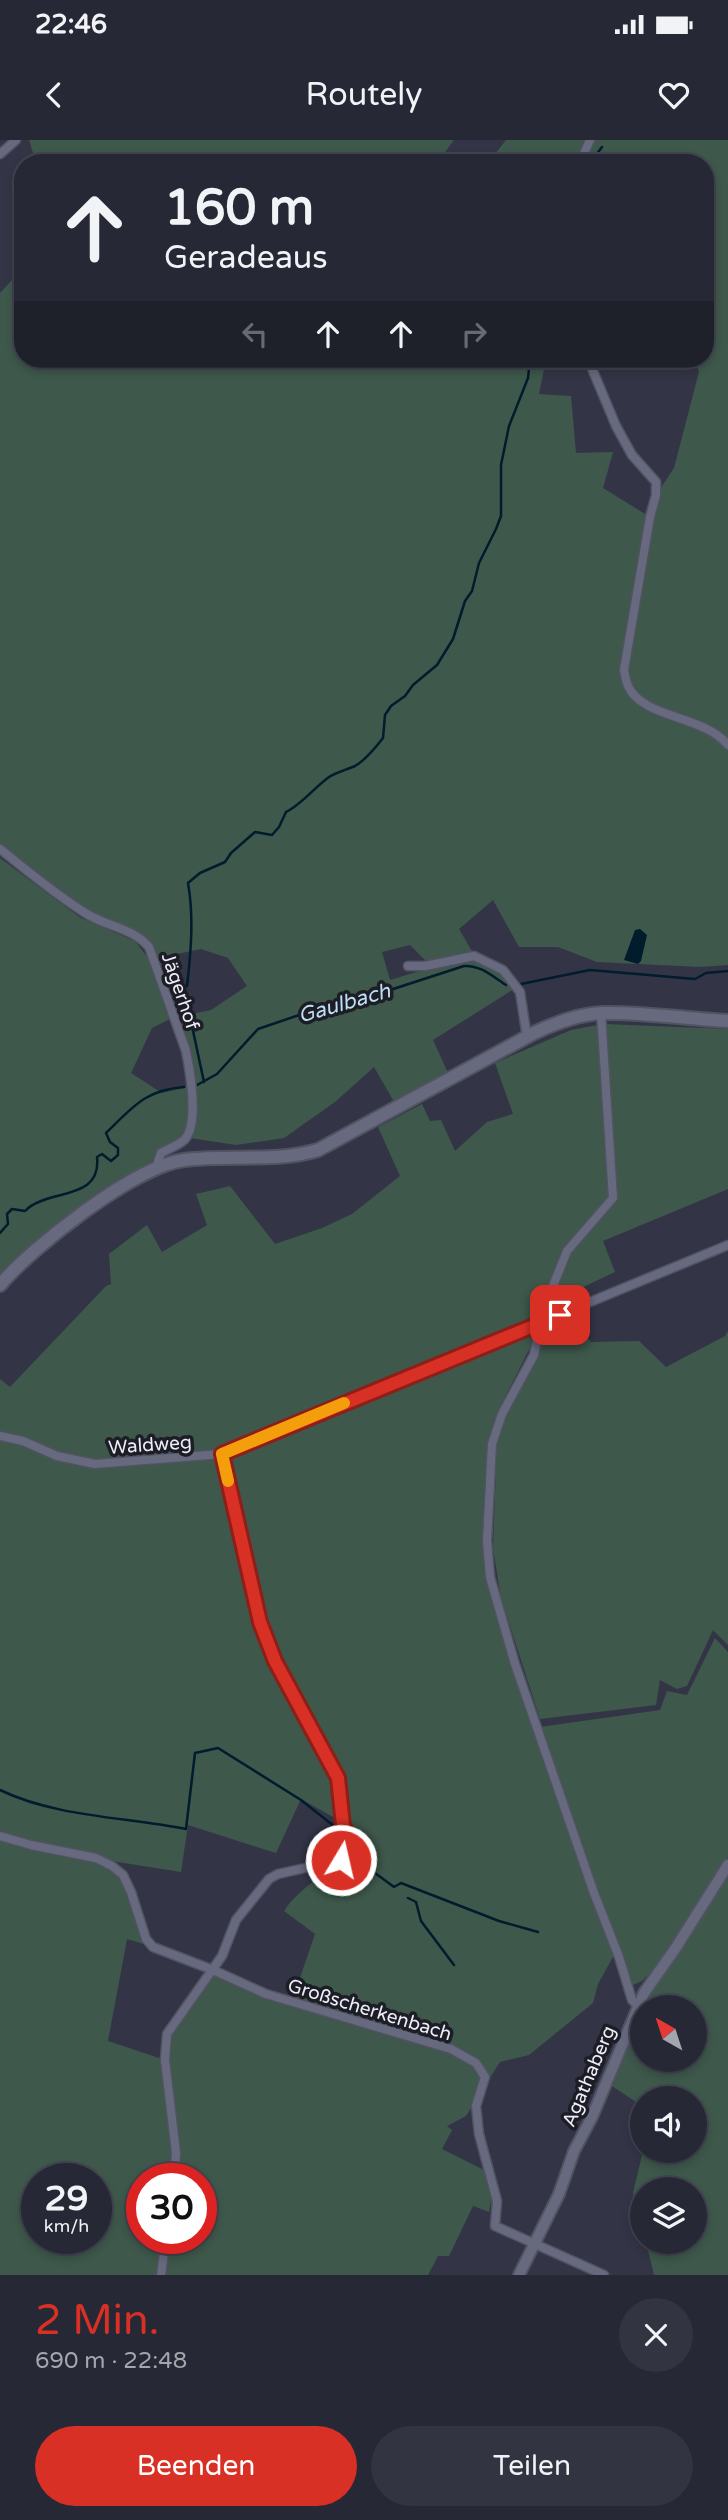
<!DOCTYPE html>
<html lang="de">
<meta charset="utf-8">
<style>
:root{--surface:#262835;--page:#323441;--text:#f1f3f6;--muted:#a4a6ad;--line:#424450;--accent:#d93025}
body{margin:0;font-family:"Varela Round",sans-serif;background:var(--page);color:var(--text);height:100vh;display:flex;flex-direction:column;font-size:26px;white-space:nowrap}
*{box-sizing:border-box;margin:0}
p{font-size:23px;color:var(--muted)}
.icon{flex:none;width:38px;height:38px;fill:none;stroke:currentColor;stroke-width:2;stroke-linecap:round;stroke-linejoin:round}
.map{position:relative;height:2135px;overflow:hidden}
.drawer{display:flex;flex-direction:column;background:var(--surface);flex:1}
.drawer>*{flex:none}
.hud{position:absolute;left:14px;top:14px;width:700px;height:214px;border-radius:28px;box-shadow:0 4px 10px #0003,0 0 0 2px var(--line);background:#262835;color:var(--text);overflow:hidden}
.needle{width:46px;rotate:321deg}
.fabs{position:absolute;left:630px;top:1855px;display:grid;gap:14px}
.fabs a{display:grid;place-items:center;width:77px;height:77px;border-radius:50%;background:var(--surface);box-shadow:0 4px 10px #0003,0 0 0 2px var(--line);font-size:35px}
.speed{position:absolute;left:21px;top:2023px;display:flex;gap:14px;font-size:35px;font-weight:700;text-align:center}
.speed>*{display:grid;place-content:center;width:91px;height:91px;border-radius:50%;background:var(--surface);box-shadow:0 4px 10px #0003,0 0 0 2px var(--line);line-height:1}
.speed small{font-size:18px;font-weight:400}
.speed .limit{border:10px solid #d22;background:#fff;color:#111}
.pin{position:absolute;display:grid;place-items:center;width:60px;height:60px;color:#fff;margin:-30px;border-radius:14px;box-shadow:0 4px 10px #0006}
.me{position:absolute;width:77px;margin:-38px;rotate:9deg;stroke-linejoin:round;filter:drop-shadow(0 0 5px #0008)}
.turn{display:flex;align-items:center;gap:24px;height:147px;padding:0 35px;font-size:32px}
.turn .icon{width:91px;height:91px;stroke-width:2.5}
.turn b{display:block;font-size:49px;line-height:60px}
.lanes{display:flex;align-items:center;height:66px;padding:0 35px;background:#0003;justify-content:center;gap:35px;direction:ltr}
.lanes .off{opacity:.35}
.round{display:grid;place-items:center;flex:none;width:74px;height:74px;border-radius:37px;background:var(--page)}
.summary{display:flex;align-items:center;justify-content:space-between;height:119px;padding:0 35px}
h1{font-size:42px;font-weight:600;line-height:52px;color:var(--accent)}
.cta{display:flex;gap:14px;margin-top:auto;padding:14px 35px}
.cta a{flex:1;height:80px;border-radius:42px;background:var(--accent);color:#fff;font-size:28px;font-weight:600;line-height:80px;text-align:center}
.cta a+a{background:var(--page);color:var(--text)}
.status{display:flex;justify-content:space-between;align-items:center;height:49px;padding:0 35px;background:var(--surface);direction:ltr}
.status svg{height:19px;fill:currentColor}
header{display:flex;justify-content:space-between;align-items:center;height:91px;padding:0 35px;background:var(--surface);font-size:32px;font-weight:600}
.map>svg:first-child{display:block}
</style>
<div class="status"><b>22:46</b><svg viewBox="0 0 49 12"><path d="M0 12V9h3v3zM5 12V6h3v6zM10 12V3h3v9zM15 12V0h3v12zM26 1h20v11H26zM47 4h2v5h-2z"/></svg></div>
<header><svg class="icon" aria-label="back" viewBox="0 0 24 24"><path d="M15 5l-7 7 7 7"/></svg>Routely<svg class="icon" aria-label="heart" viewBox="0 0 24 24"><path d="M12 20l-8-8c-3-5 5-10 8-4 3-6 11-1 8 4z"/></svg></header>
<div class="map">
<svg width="728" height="2135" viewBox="0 0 728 2135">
<rect width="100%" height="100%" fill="#333547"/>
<path fill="#3e584b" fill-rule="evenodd" d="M29,0H454L437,23H36Z
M506,0H728V825L700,827L597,822L558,807H519L493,760L459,789L473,813L428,823L410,805L382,812L390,840C408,835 459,817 475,821C492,825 505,835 514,849L433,900L449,935L396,965L374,927L335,962L284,998L236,1005L190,998L194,985L177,877L211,870L247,846L228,818L201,809L158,818L146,799L131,788L90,772L52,745L0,704V153L23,128V219H546L539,254L571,256L576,313L613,312L603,348L650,377L656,355L674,328L699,232L694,219H705V23H488Z
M0,718L81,778L135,801L149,819L170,879L152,888L131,933L162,953L188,947V986L180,998L160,1009L149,1025L127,1038L19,1117L0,1136Z
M605,884L728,889V1049L603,1101L615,1132L579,1149L575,1165L542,1179L569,1113L582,1095L618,1057L610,971Z
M598,885L611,1053C598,1073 579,1087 567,1108C553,1130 545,1159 535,1183L220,1312L100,1319L74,1317L76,1326C124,1328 173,1323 220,1318L258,1485L336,1639L342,1682L301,1659L276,1713L188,1685L181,1732L99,1719L123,1735L151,1806L127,1799L108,1901L165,1920L167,1894L213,1830L292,1861L315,1794L284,1771C301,1745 331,1733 350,1708V1694L339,1637L291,1548L261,1481L227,1316L379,1251L532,1192V1204L501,1265L490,1303L483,1396L484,1429L511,1526L614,1815L598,1844L593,1863L529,1915L500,1922L466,1976L447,1986L452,1990L442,2009L486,2031L493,2051L489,2072L473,2066L449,2116H438L428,2135H0V1239L10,1247L106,1146L111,1144L109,1114L147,1085L162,1112L207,1085L196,1054L230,1046L275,1104L322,1088L352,1074L400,1036L378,987L422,964L430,981L441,980L455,1011L487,982L513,974L495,923L571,890ZM37,2039H96V2098H37ZM142,2039H201V2098H142Z
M578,1187L591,1202L639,1201L666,1227L725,1196L728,1191V1505L713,1490L687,1546L677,1549L660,1540L656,1565L540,1579L501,1458L493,1408L497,1300L511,1260L543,1202Z
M715,1498L728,1512V1717L661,1822L642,1841L631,1846L540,1587L660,1570L667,1551L687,1555Z
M728,1732V2135H654L646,2102H695V2049H642V2088L633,2053L643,2011H695V1958H642V1966L606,1942L638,1866ZM642,1867H695V1920H642Z"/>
<path fill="#011c2d" d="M640,789L647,795L641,821L638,824L624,820L635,790Z"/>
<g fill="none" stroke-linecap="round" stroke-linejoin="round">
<path stroke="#011c2d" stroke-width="2.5" d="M590,23L602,7
M521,844L590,830L695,839L706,833L728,831
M187,846C191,812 194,777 188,743L200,733L225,722L231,713L255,692L272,695L279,687L286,672C301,665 315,647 329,637C337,632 346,630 355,626C364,621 376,607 383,598L385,575L391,566L405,556L413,545L437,525L453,499L465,461L472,451L479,423L496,389L501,376V325L509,286L528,238L530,219
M186,858L204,942
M197,945L217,934L258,889L305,873L310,876L464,826C481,825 493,837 506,845
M0,1093L8,1084L7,1074L12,1069L25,1071C47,1048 102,1062 97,1017L102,1014L111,1021L118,1015V1008L110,1002L106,993C133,967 145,950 184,947
M0,1650C56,1677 125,1677 186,1689L195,1613L218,1608L301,1660L344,1694
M355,1711L360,1722L394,1747L401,1743L499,1781L538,1792
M408,1758L416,1762L421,1781L454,1825"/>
<defs>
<path id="minor" d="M0,14L16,0
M580,23L590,0
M588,219L616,286L632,315L656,342V355L650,377L624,530C625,535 626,541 628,546C643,579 704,575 728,605
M0,709C29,732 56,755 87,774C108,787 133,788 149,807L186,911C190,931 199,983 185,999C178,1006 169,1008 161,1013L156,1027
M408,826H425L474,816L503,830L520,852L527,897
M601,873L613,1058L567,1111L537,1186V1201L534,1215L502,1274L492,1304L487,1401L490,1437L515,1524L594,1753L619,1817L632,1860L638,1866
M0,1296L23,1301L57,1316L95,1324L222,1314L728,1105
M0,1696L31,1705L96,1718L112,1726L123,1735L131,1752L146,1799L153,1807L213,1830L266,1854L451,1909L476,1923L485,1937L476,1966L479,1994L497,2061L495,2086L604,2135
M174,2039L176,2013L165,1920L167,1894L222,1816L236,1780L269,1739L278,1734L341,1720L350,1708V1694L343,1685L338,1638L330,1620L275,1521L260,1482L222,1314
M161,2135L166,2098"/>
<path id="tertiary" d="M519,2135L559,2054L574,2011L592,1977L644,1853L675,1809L728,1725"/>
<path id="secondary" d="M0,1145C32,1107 135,1026 184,1020C228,1014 275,1023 318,1010L534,893C555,883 579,874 602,873C644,872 687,879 728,881"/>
</defs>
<use href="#minor" stroke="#515262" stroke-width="11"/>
<use href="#tertiary" stroke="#515262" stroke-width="14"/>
<use href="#secondary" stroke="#515262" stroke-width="16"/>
<use href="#minor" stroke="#676a7e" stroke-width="8"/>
<use href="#tertiary" stroke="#676a7e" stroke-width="10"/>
<use href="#secondary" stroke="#676a7e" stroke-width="12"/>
</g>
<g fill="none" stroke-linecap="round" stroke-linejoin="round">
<defs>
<path id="route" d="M341,1720L350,1708V1699L343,1685L338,1638L275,1521L260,1482L222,1314L560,1175"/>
</defs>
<use href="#route" stroke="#8d1f18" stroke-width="18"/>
<use href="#route" stroke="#d93025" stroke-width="12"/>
<path stroke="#f59e0b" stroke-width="12" d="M228,1341L222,1314L344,1263"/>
</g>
<g text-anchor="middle" stroke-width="7" stroke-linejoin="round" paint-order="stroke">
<g font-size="19" fill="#ecedf9" stroke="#1c1d25">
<text transform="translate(181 851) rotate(71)" y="7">Jägerhof</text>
<text transform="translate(150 1304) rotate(-4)" y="7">Waldweg</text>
<text transform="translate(370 1869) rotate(17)" y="7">Großscherkenbach</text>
<text transform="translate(588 1936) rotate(-67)" y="7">Agathaberg</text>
</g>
<g font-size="21" font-style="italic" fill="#bfdff6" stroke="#1c1d25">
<text transform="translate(344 863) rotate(-16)" y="7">Gaulbach</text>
</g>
</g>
</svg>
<div class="fabs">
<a><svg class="needle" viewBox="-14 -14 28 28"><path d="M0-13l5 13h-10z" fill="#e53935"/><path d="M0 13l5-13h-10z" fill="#a4a6ad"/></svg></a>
<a><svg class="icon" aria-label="sound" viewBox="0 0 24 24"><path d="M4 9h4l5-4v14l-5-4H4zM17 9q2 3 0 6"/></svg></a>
<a><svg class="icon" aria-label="layers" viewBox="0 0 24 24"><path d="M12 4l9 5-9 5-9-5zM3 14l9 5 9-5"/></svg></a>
</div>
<div class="speed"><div>29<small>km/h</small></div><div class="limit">30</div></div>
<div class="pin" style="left:560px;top:1175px;background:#d93025"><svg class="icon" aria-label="arrive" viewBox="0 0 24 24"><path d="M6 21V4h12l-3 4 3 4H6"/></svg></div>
<svg class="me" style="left:341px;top:1720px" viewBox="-20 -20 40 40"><circle r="17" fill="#d93025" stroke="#fff" stroke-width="3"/><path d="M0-11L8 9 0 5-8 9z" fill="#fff"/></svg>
<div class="hud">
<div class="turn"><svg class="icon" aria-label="ahead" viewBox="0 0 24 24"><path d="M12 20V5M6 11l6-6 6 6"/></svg><div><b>160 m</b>Geradeaus</div></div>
<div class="lanes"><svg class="icon off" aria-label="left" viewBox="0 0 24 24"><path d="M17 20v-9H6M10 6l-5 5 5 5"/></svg><svg class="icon" aria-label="ahead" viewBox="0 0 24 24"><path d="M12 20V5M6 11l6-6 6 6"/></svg><svg class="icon" aria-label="ahead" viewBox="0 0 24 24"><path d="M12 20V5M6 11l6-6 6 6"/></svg><svg class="icon off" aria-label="right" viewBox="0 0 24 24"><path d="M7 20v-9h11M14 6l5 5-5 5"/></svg></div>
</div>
</div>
<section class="drawer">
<div class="summary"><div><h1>2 Min.</h1><p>690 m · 22:48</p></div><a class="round"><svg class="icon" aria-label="close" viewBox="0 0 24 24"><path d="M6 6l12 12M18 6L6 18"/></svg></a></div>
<div class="cta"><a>Beenden</a><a>Teilen</a></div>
</section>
